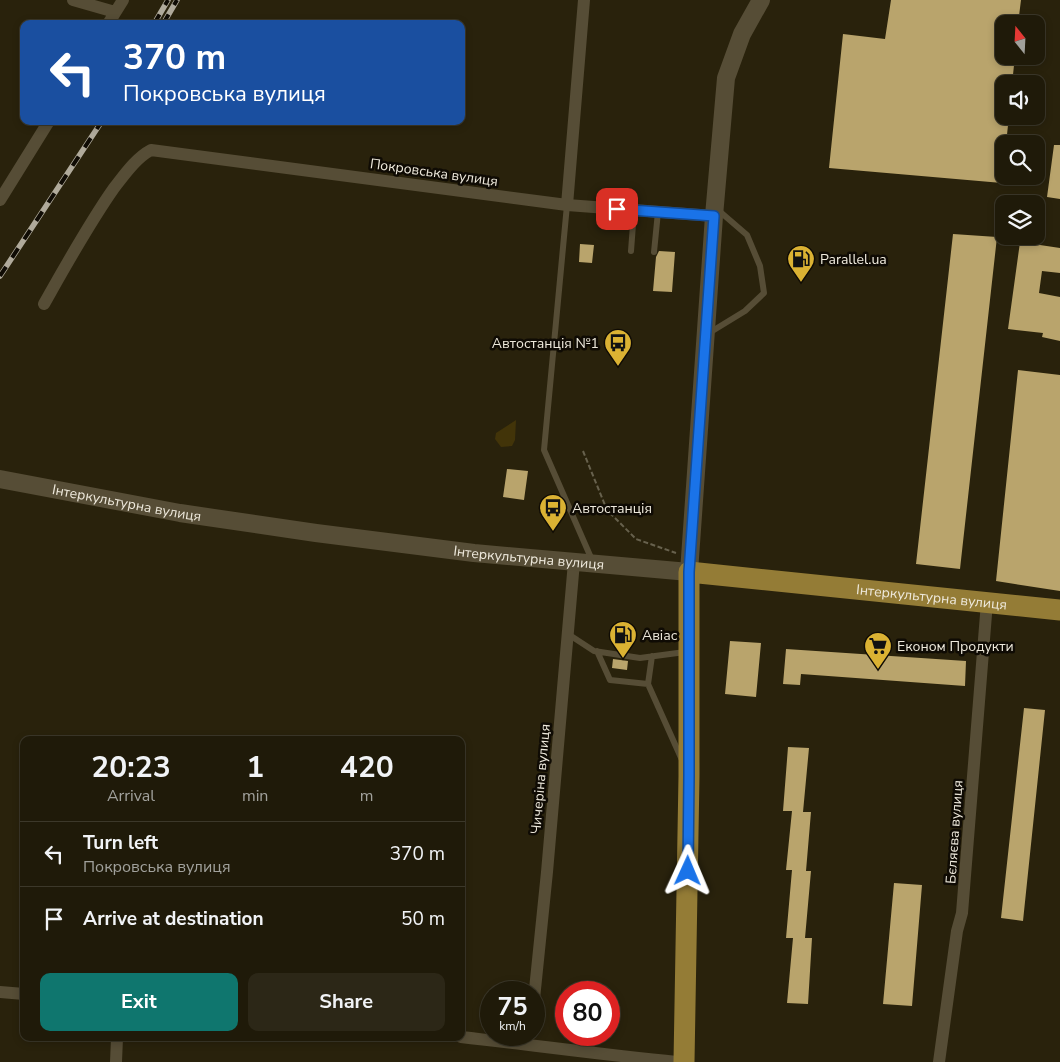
<!DOCTYPE html>
<meta charset="utf-8">
<style>
:root{--surface:#1f1a09;--page:#2c2717;--text:#f1f3f6;--muted:#a1a19c;--line:#3c382a;--accent:#0f766e}
body{margin:0;font-family:"Nunito Sans",sans-serif;background:var(--page);color:var(--text);height:100vh;display:flex;flex-direction:column;font-size:19px;white-space:nowrap}
*{box-sizing:border-box;margin:0}
p{font-size:16px;color:var(--muted)}
.icon{flex:none;width:28px;height:28px;fill:none;stroke:currentColor;stroke-width:2;stroke-linecap:round;stroke-linejoin:round}
.map{position:relative;flex:1;overflow:hidden}
.side{position:absolute;left:20px;top:736px;width:445px;height:305px;display:flex;flex-direction:column;background:var(--surface);border-radius:10px;box-shadow:0 2px 8px #0003,0 0 0 1px var(--line)}
.side>*{flex:none}
.guide{position:absolute;left:20px;top:20px;width:445px;height:105px;border-radius:10px;box-shadow:0 2px 8px #0003,0 0 0 1px var(--line);background:#1a4fa0;color:#fff;overflow:hidden}
.needle{width:32px;rotate:342deg}
.tools{position:absolute;left:995px;top:15px;display:grid;gap:10px}
.tools a{display:grid;place-items:center;width:50px;height:50px;border-radius:10px;background:var(--surface);box-shadow:0 2px 8px #0003,0 0 0 1px var(--line);font-size:25px}
.speed{position:absolute;left:480px;top:981px;display:flex;gap:10px;font-size:25px;font-weight:700;text-align:center}
.speed>*{display:grid;place-content:center;width:65px;height:65px;border-radius:50%;background:var(--surface);box-shadow:0 2px 8px #0003,0 0 0 1px var(--line);line-height:1}
.speed small{font-size:12px;font-weight:400}
.speed .limit{border:8px solid #d22;background:#fff;color:#111}
.pin{position:absolute;display:grid;place-items:center;width:42px;height:42px;color:#fff;margin:-21px;border-radius:10px;box-shadow:0 2px 8px #0006}
.me{position:absolute;width:55px;margin:-28px;rotate:1deg;stroke-linejoin:round;filter:drop-shadow(0 0 4px #0008)}
.turn{display:flex;align-items:center;gap:18px;height:105px;padding:0 20px;font-size:22px}
.turn .icon{width:65px;height:65px;stroke-width:2.5}
.turn b{display:block;font-size:35px;line-height:42px}
.eta{display:flex;justify-content:space-evenly;align-items:center;height:85px;text-align:center}
.eta b{font-size:30px;font-weight:700;line-height:35px}
.button{display:flex;gap:10px;margin-top:auto;padding:10px 20px}
.button a{flex:1;height:58px;border-radius:10px;background:var(--accent);color:#fff;font-size:20px;font-weight:700;line-height:58px;text-align:center}
.button a+a{background:var(--page);color:var(--text)}
ul{padding:0;list-style:none}
li{display:flex;align-items:center;gap:15px;height:65px;padding:0 20px;border-top:1px solid var(--line)}
li div{flex:1}
li b{display:block;font-size:19px}
li em{font-style:normal}
.map>svg:first-child{display:block}
</style>
<div class="map">
<svg width="1060" height="1062" viewBox="0 0 1060 1062">
<rect width="100%" height="100%" fill="#29220c"/>
<path fill="#423409" d="M516,420L515,440L512,446L501,447L495,439L496,433Z"/>
<path fill="#b9a46c" d="M891,0H1021L1018,24H1004V56H1015L1012,84H1004V116H1009L1006,144H1004L1002,183L829,168L843,34L885,39Z
M1054,145H1060V199L1047,197Z
M953,234L997,237L960,569L916,564Z
M1020,242L1060,248V273L1042,271L1039,293L1060,297V341L1042,337L1043,333L1008,329Z
M580,244L594,245L592,263L579,262Z
M659,251L675,252L672,292L653,291L656,257Z
M1018,370L1060,375V591L996,581Z
M507,469L528,471L524,500L503,497Z
M620,633L631,634L629,651L619,650Z
M730,641L761,643L756,697L725,694Z
M786,649L966,661L965,686L801,674L800,685L783,684Z
M613,659L628,661L627,670L612,668Z
M1024,708L1045,710L1023,921L1001,918Z
M788,747L809,748L803,812H811L806,871H811L805,938H812L808,1004L787,1003L793,938H786L792,870H786L792,811H783Z
M894,883L922,885L912,1006L883,1004Z"/>
<g fill="none" stroke-linecap="round" stroke-linejoin="round">
<path stroke="#67614d" stroke-width="2" stroke-dasharray="5 2.5" stroke-linecap="butt" d="M583,451L607,510L636,539L676,553"/>
<path stroke="#564d36" stroke-width="6" d="M567,205L544,450L592,560
M631,251L634,211
M654,252L658,212
M709,333L745,311L764,293L760,266L747,235L718,210
M568,634L594,651L640,658L685,652
M597,651L610,680L648,684
M652,656L648,684L682,760"/>
<path stroke="#564d36" stroke-width="12" d="M73,0L115,12
M108,24L123,0
M0,200L49,121
M567,205L584,0
M44,304C66,265 88,225 114,188C125,174 136,158 151,150L567,205L714,216
M0,992L24,994
M534,999L547,872L574,562
M461,1037C533,1045 605,1055 677,1062
M116,1062L117,1038
M939,1062L957,931L962,913L987,602"/>
<path stroke="#564d36" stroke-width="18" id="s1" d="M0,479L180,513L316,533L474,553L689,572L714,216L726,78L742,34L761,0"/>
<path stroke="#947c36" stroke-width="21" id="s2" d="M684,1062L689,776V572L1060,610"/>
<defs>
<path id="rail" d="M154,24L168,0
M163,24L177,0
M0,276L102,121"/>
</defs>
<use href="#rail" stroke="#b0aa9b" stroke-width="5.5"/>
<use href="#rail" stroke="#0f0b04" stroke-width="4" stroke-dasharray="11" stroke-linecap="butt"/>
</g>
<g fill="none" stroke-linecap="round" stroke-linejoin="round">
<defs>
<path id="route" d="M617,209L714,216L689,572V776L688,871"/>
</defs>
<use href="#route" stroke="#114b97" stroke-width="12"/>
<use href="#route" stroke="#1a73e8" stroke-width="9"/>
</g>
<defs>
<symbol id="fuel-pin" viewBox="-11 -11 22 30"><path d="M0 17L-7.5 6A9.5 9.5 0 1 1 7.5 6Z" fill="#dbb233" stroke="#0f0b04"/><path d="M-5.5-6h7V0h2V4h1.3V-2.5L3-4.5l.8-.8L6-3V5H2.5V1h-1V6h-7ZM-4.2-4.7v3.2H.2V-4.7Z" fill="#111"/></symbol>
<symbol id="bus-pin" viewBox="-11 -11 22 30"><path d="M0 17L-7.5 6A9.5 9.5 0 1 1 7.5 6Z" fill="#dbb233" stroke="#0f0b04"/><path d="M-5-6H5V4H4V6H2V4H-2V6H-4V4H-5ZM-3.5-4V0h7V-4ZM-3.5 1.2v1.5H-2V1.2ZM2 1.2v1.5H3.5V1.2Z" fill="#111"/></symbol>
<symbol id="supermarket-pin" viewBox="-11 -11 22 30"><path d="M0 17L-7.5 6A9.5 9.5 0 1 1 7.5 6Z" fill="#dbb233" stroke="#0f0b04"/><path d="M-6-5.5h2.5l.6 2H6L4.5 2H-2.5L-4.4-4H-6ZM-1.5 3.2a1.3 1.3 0 1 0 .1 0ZM3 3.2a1.3 1.3 0 1 0 .1 0Z" fill="#111"/></symbol>
</defs>
<g fill-rule="evenodd">
<use href="#fuel-pin" x="785" y="243" width="32" height="43"/>
<use href="#bus-pin" x="602" y="327" width="32" height="43"/>
<use href="#bus-pin" x="537" y="492" width="32" height="43"/>
<use href="#fuel-pin" x="607" y="619" width="32" height="43"/>
<use href="#supermarket-pin" x="862" y="630" width="32" height="43"/>
</g>
<g text-anchor="middle" stroke-width="5" stroke-linejoin="round" paint-order="stroke">
<g font-size="14" fill="#eee9dc" stroke="#0f0b04">
<text transform="translate(434 172) rotate(8)" y="5">Покровська вулиця</text>
<text dy="5" stroke="none"><textPath href="#s1" startOffset="129">Інтеркультурна вулиця</textPath></text>
<text dy="5" stroke="none"><textPath href="#s1" startOffset="535">Інтеркультурна вулиця</textPath></text>
<text dy="5" stroke="none"><textPath href="#s2" startOffset="734">Інтеркультурна вулиця</textPath></text>
<text transform="translate(540 779) rotate(-85)" y="5">Чичеріна вулиця</text>
<text transform="translate(954 832) rotate(-86)" y="5">Бєляєва вулиця</text>
</g>
<g font-size="14" fill="#eee9dc" stroke="#0f0b04" text-anchor="start">
<text x="820" y="264">Parallel.ua</text>
<text x="599" y="348" text-anchor="end">Автостанція №1</text>
<text x="572" y="513">Автостанція</text>
<text x="642" y="640">Авіас</text>
<text x="897" y="651">Економ Продукти</text>
</g>
</g>
</svg>
<div class="tools">
<a><svg class="needle" viewBox="-14 -14 28 28"><path d="M0-13l5 13h-10z" fill="#e53935"/><path d="M0 13l5-13h-10z" fill="#a1a19c"/></svg></a>
<a><svg class="icon" aria-label="sound" viewBox="0 0 24 24"><path d="M4 9h4l5-4v14l-5-4H4zM17 9q2 3 0 6"/></svg></a>
<a><svg class="icon" aria-label="search" viewBox="0 0 24 24"><circle cx="10" cy="10" r="6"/><path d="M15 15l6 6"/></svg></a>
<a><svg class="icon" aria-label="layers" viewBox="0 0 24 24"><path d="M12 4l9 5-9 5-9-5zM3 14l9 5 9-5"/></svg></a>
</div>
<div class="speed"><div>75<small>km/h</small></div><div class="limit">80</div></div>
<div class="pin" style="left:617px;top:209px;background:#d93025"><svg class="icon" aria-label="arrive" viewBox="0 0 24 24"><path d="M6 21V4h12l-3 4 3 4H6"/></svg></div>
<svg class="me" style="left:688px;top:871px" viewBox="-20 -20 40 40"><path d="M0-17L14 15 0 8-14 15z" fill="#1a73e8" stroke="#fff" stroke-width="4"/></svg>
<div class="guide">
<div class="turn"><svg class="icon" aria-label="left" viewBox="0 0 24 24"><path d="M17 20v-9H6M10 6l-5 5 5 5"/></svg><div><b>370 m</b>Покровська вулиця</div></div>
</div>
<section class="side">
<div class="eta">
<div><b>20:23</b><p>Arrival</p></div>
<div><b>1</b><p>min</p></div>
<div><b>420</b><p>m</p></div>
</div>
<ul>
<li><svg class="icon" aria-label="left" viewBox="0 0 24 24"><path d="M17 20v-9H6M10 6l-5 5 5 5"/></svg><div><b>Turn left</b><p>Покровська вулиця</p></div><em>370 m</em></li>
<li><svg class="icon" aria-label="arrive" viewBox="0 0 24 24"><path d="M6 21V4h12l-3 4 3 4H6"/></svg><div><b>Arrive at destination</b></div><em>50 m</em></li>
</ul>
<div class="button"><a>Exit</a><a>Share</a></div>
</section>
</div>
